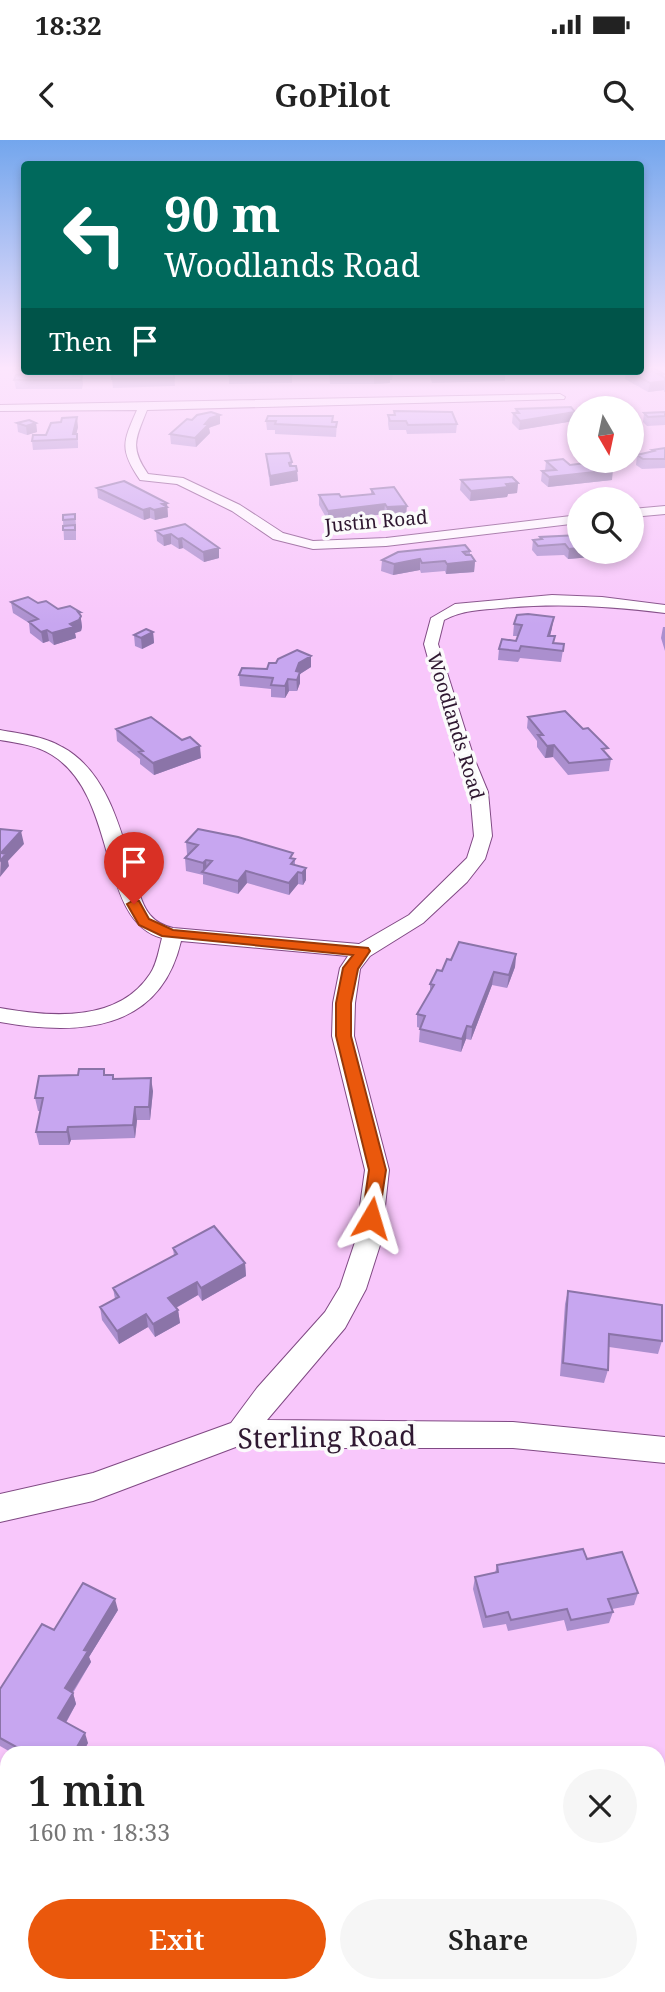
<!DOCTYPE html>
<meta charset="utf-8">
<style>
:root{--surface:#fff;--page:#f6f6f6;--text:#222;--muted:#767676;--accent:#ea580c}
body{margin:0;font-family:"Noto Serif",serif;background:var(--page);color:var(--text);height:100vh;display:flex;flex-direction:column;font-size:26px;white-space:nowrap}
*{box-sizing:border-box;margin:0}
p{font-size:23px;color:var(--muted)}
.icon{flex:none;width:38px;height:38px;fill:none;stroke:currentColor;stroke-width:2;stroke-linecap:round;stroke-linejoin:round}
.map{position:relative;flex:1;overflow:hidden}
.drawer{position:absolute;left:0px;top:1606px;width:665px;height:247px;display:flex;flex-direction:column;background:var(--surface);border-radius:21px 21px 0 0;box-shadow:0 4px 10px #0003}
.drawer>*{flex:none}
.top-card{position:absolute;left:21px;top:21px;width:623px;height:214px;border-radius:7px;box-shadow:0 4px 10px #0003;background:#00695c;color:#fff;overflow:hidden}
.needle{width:46px;rotate:171deg}
.fabs{position:absolute;left:567px;top:256px;display:grid;gap:14px}
.fabs a{display:grid;place-items:center;width:77px;height:77px;border-radius:50%;background:var(--surface);box-shadow:0 4px 10px #0003;font-size:35px}
.pin{position:absolute;display:grid;place-items:center;width:60px;height:60px;color:#fff;margin:-72px -30px;border-radius:50% 50% 50% 0;rotate:-45deg;box-shadow:0 0 7px #0007}
.pin .icon{rotate:45deg}
.me{position:absolute;width:77px;margin:-38px;rotate:7deg;stroke-linejoin:round;filter:drop-shadow(0 0 5px #0008)}
.turn{display:flex;align-items:center;gap:24px;height:147px;padding:0 28px;font-size:32px}
.turn .icon{width:91px;height:91px;stroke-width:2.5}
.turn b{display:block;font-size:49px;line-height:60px}
.then{display:flex;align-items:center;height:66px;padding:0 28px;background:#0003;gap:14px;font-size:26px}
.round{display:grid;place-items:center;flex:none;width:74px;height:74px;border-radius:37px;background:var(--page)}
.headline{display:flex;align-items:center;justify-content:space-between;height:119px;padding:0 28px}
h1{font-size:42px;font-weight:600;line-height:52px}
.primary-button{display:flex;gap:14px;margin-top:auto;padding:14px 28px}
.primary-button a{flex:1;height:80px;border-radius:42px;background:var(--accent);color:#fff;font-size:28px;font-weight:600;line-height:80px;text-align:center}
.primary-button a+a{background:var(--page);color:var(--text)}
.status{display:flex;justify-content:space-between;align-items:center;height:49px;padding:0 35px;background:var(--surface);direction:ltr}
.status svg{height:19px;fill:currentColor}
header{display:flex;justify-content:space-between;align-items:center;height:91px;padding:0 28px;background:var(--surface);font-size:32px;font-weight:600}
.map>svg:first-child{display:block}
</style>
<div class="status"><b>18:32</b><svg viewBox="0 0 49 12"><path d="M0 12V9h3v3zM5 12V6h3v6zM10 12V3h3v9zM15 12V0h3v12zM26 1h20v11H26zM47 4h2v5h-2z"/></svg></div>
<header><svg class="icon" aria-label="back" viewBox="0 0 24 24"><path d="M15 5l-7 7 7 7"/></svg>GoPilot<svg class="icon" aria-label="search" viewBox="0 0 24 24"><circle cx="10" cy="10" r="6"/><path d="M15 15l6 6"/></svg></header>
<div class="map">
<svg width="665" height="1852" viewBox="0 0 665 1852">
<rect width="100%" height="100%" fill="#f8c7fb"/>
<g fill="none" stroke-linecap="round" stroke-linejoin="round">
<defs>
<path id="minor" d="M560,254L565,257L564,259L147,270C136,298 129,307 148,334L183,338L240,365L283,393L313,401L386,398L579,375V383L386,406L313,409L273,399L232,371L177,344L140,340C119,309 123,302 137,270L0,271V265Z
M665,366V374L632,377V369Z
M552,455L602,457L665,465V473C608,466 559,463 502,468C481,470 462,470 444,480L438,504L474,618L488,652L492,696L485,719L467,742L423,783L370,816L360,829L355,863L354,896L389,1030L381,1102L366,1149L345,1188L267,1280L513,1282L665,1297V1323L513,1308H304L241,1305L93,1361L0,1382V1354L93,1333L231,1283L257,1248L325,1172L340,1147L355,1102L365,1030L332,896L333,863L340,828L348,816L181,801C160,892 78,896 0,882V868C50,877 118,883 150,834C157,824 159,809 162,798C97,781 119,656 52,615C36,605 18,603 0,600V590C21,594 43,596 62,607C107,631 121,690 134,735C138,748 141,764 150,775C156,782 164,786 173,788L359,804L409,775L467,718L474,696L470,652L456,618L424,504L431,478L455,464Z"/>
</defs>
<use href="#minor" stroke="#804984" stroke-width="2"/>
<use href="#minor" fill="#fff" fill-rule="evenodd"/>
</g>
<path fill="#ab8fce" d="M174,231L175,246L113,248L112,239Z
M329,231H393L392,240H390V243L374,244H330Z
M430,231H505V241L432,243L430,237Z
M626,231H640L665,238V252H664V250L648,252L625,239Z
M229,232L292,235V243L229,244Z
M73,236H82L83,244L82,249H16L14,240Z
M516,269L574,281L519,290L512,283L513,273H515Z
M394,271L457,284L456,293L407,294L406,290H389L388,284V275H394Z
M665,272V285L647,286L643,282L644,273Z
M266,281L337,282L336,297L275,294V290H267Z
M17,283H36L37,292L27,295L18,292Z
M220,284L211,287L209,288L210,293L196,307L171,304L170,294Z
M78,287L76,294H77L78,303V308L33,310L32,301L46,295Z
M665,308V328L642,329L636,325L637,315L651,312L652,310Z
M266,314L292,322V326L297,331L298,341L270,346Z
M546,321L570,325L612,340L548,347L541,341L542,331H545Z
M461,340L518,343L517,353L508,354L507,357L470,361L460,350Z
M97,348L167,363L168,377L155,380L150,378L144,380L98,358Z
M371,349L406,376L386,377L384,374L328,381L319,365V355L341,357L371,354Z
M75,374L76,385V400H64L63,380Z
M185,384L219,408V418L204,422L183,408L179,409L171,404L164,406L157,401L156,391Z
M579,395V411H603L591,413V417L568,419L564,415L537,416L532,410L533,400L540,399V397Z
M470,411V415L475,421L474,432L446,434L445,431L421,433L420,430L393,435L381,431L382,420Z
M11,462L38,463L58,469L80,472L82,487L81,491L75,493L76,498L54,505L49,501L43,503L30,493L29,483L13,473Z
M514,484L552,488L550,496L554,503L564,504L561,522L520,518L518,522L498,520L499,509L516,501L518,496H513Z
M663,487H665V511L661,498Z
M153,492L154,503L142,509L135,506L134,495Z
M311,527L300,534V543L297,551H289L285,558L271,557V549L240,546L239,535L267,529Z
M528,577L607,615L611,619L609,631L568,635L553,617L545,618L537,607V601L527,588Z
M116,589L201,618L154,635L140,624V619L117,601Z
M186,702L295,719V725L306,728V740L303,745L298,744L289,755L247,743L238,754L203,744V735L186,731L185,718L189,715L187,714Z
M516,814L515,827L507,848L492,845L471,900L466,899L461,912L419,902L420,888L417,887V874L430,853V844L451,820Z
M105,935L153,951L150,980H137L135,998L71,1000L69,1005H39L36,992L40,971H38L35,958Z
M173,1108L245,1123L246,1136L202,1161L198,1155L176,1168L178,1170L180,1183L155,1197L148,1187L119,1204L102,1180L100,1167L115,1159L113,1148L174,1116Z
M568,1151L662,1201L658,1214L609,1207L608,1230L604,1243L560,1236L565,1164Z
M587,1419L638,1453L634,1465L612,1469L613,1472L609,1483L567,1491L564,1480L508,1491L506,1484L483,1488L473,1449L475,1437L495,1433L497,1425Z
M118,1470L89,1517L91,1522L73,1553L76,1564L66,1583L88,1603L82,1614H14L0,1606V1549L54,1490Z"/>
<path fill="#8b74a8" d="M390,234V243L374,244V236Z
M658,234H664L662,241H665L664,250L648,252L650,243Z
M575,272L574,281L519,290L520,281Z
M220,275V284L211,287L209,288L210,293L196,307L195,298L205,284L210,278Z
M77,277L78,287L75,299L73,294Z
M36,283L37,292L27,295L26,286Z
M613,330L612,340L548,347L549,337Z
M297,331L298,341L270,346V336Z
M518,343L517,353L508,354L507,357L470,361L471,351Z
M167,363L168,377L155,380L154,370L162,364Z
M385,364L384,374L328,381V371Z
M407,366L406,376L386,377L387,367Z
M150,368V378L144,380L143,370Z
M171,394V404L164,406L163,396Z
M182,398L183,408L179,409L178,399Z
M219,408V418L204,422L203,412Z
M579,408V411H603L591,413V417L568,419L569,409Z
M420,419V430L393,435L394,424Z
M475,421L474,432L446,434L447,424Z
M78,472H80L82,487L81,491L75,493L76,498L54,505L52,493L70,484Z
M554,477L552,488L547,507L548,496Z
M47,490L49,501L43,503L41,492Z
M153,492L154,503L142,509L141,498Z
M311,516V527L300,534V543L297,551L296,531L299,523Z
M288,539L289,551L285,558V546Z
M554,605L553,617L545,618L547,606Z
M200,606L201,618L154,635L153,623Z
M21,691L24,704L8,721L9,726L0,737L1,713Z
M206,720L207,732H203V723Z
M306,728V740L303,745L302,733Z
M246,731L247,743L238,754V741Z
M298,732V744L289,755V743Z
M516,814L515,827L507,848L509,835Z
M494,832L492,845L471,900L472,887Z
M467,886L466,899L461,912L462,899Z
M151,938L153,951L150,980L149,967Z
M135,967L137,980L135,998L133,985Z
M68,987L71,1000L69,1005L67,992Z
M245,1123L246,1136L202,1161L201,1148Z
M197,1142L198,1155L170,1171L168,1158Z
M178,1170L180,1183L155,1197L153,1184Z
M146,1174L148,1187L119,1204L117,1191Z
M115,1459L118,1470L89,1517L91,1522L68,1559L65,1548L84,1510Z
M73,1553L76,1564L62,1589L58,1578Z
M85,1593L88,1603L82,1614H73Z"/>
<path fill="#c7a6f0" stroke="#8b74a8" stroke-width="2" d="M645,226H650L664,234H658L665,238V241L650,243L628,231H640V227Z
M57,231H70L73,236H82L81,240H14L16,235Z
M174,231V238L112,239L113,232Z
M239,231H291L292,235L229,236V232Z
M329,231H393H389L390,234L374,236H348L330,235Z
M431,231H505V232L433,235Z
M571,267L575,272L520,281L513,273H519L516,269Z
M394,271L452,272L457,284L408,285L406,281H390L388,275H395Z
M211,272L220,275L210,278L205,284H209L195,298L170,294L187,279L192,280L197,275Z
M665,272V276L648,277L644,273Z
M268,276H333L332,282H337L336,287L275,284L276,281H266Z
M77,277L73,294H77V299L32,301L33,295H46L51,283L61,282L62,278Z
M29,280L36,283L26,286L17,283Z
M665,308V319H643L637,315L654,311L652,310Z
M289,313L292,322L289,323L290,326H296L297,331L270,336L266,314Z
M563,319L570,325L602,321L613,330L549,337L542,331L556,330L546,321Z
M512,337L518,343L506,344L508,347L471,351L461,340Z
M124,341L167,363L162,364L167,367L154,370L150,368L143,370L97,348Z
M394,347L407,366L387,367L385,364L328,371L319,355L339,354L341,357L374,354L371,349Z
M75,374V379L63,380V375Z
M185,384L219,408L203,412L182,398L178,399L171,394L163,396L156,391Z
M75,385V390H63V386Z
M579,395V408L569,409L565,404L538,406L533,400L542,399L540,397Z
M465,405L470,411L463,412L466,415H471L475,421L447,424L445,421L422,423L420,419L394,424L382,420L398,412Z
M28,457L38,463L46,461L58,469L70,466L80,472H78L81,476L79,480L70,484L74,487L52,493L47,490L41,492L29,482L38,479L11,462Z
M528,474L554,477L548,496H555L553,503L564,504L563,511L521,506L519,511L499,509L502,499L516,501L522,485L514,484L517,475Z
M146,489L153,492L141,498L134,495Z
M297,510L311,516L299,523L296,531L300,532L297,540L288,539L285,546L271,545L273,538L239,535L242,528L267,529L269,523H276L278,519Z
M565,571L583,589L588,588L608,608L602,609L611,619L569,623L554,605L547,606L538,595H543L528,577Z
M151,577L182,600L190,597L200,606L153,623L139,612L143,611L116,589Z
M0,689L21,691L1,713L6,714L0,721Z
M198,689L238,697L293,713L290,718L295,719L291,724L306,728L302,733L298,732L289,743L246,731L238,741L202,732L212,721L206,720L203,723L185,718L198,705L186,702Z
M459,802L516,814L509,835L494,832L472,887L467,886L462,899L420,889L425,876L417,874L434,845L430,844L437,830L442,831L447,819L451,820Z
M79,929H104V935H113V939L151,938L149,967H135L133,985L68,987L67,992H36L43,958H35L39,936L78,935Z
M214,1086L245,1123L201,1148L197,1142L168,1158L178,1170L153,1184L146,1174L117,1191L100,1167L119,1157L113,1148L177,1114L173,1108Z
M568,1151L662,1165V1201L609,1194L608,1230L563,1223Z
M583,1409L587,1419L622,1412L638,1453L608,1459L613,1472L571,1480L567,1469L511,1480L508,1472L486,1477L475,1437L498,1432L497,1425Z
M83,1443L115,1459L84,1510L88,1511L65,1548L73,1553L58,1578L85,1593L73,1614H29L0,1598V1549L42,1484L54,1490Z"/>
<linearGradient id="sky" x2="0" y2="1"><stop stop-color="#73a6ed"/><stop offset="0.47" stop-color="#fce6fd"/><stop offset="1" stop-color="#fce6fd" stop-opacity="0"/></linearGradient>
<rect width="665" height="485" fill="url(#sky)"/>
<path fill="#ea580c" stroke="#983908" stroke-width="2" d="M134,760L139,761L149,779L173,790L368,808L370,811L358,829L351,863V896L386,1030L378,1082H365L362,1078L369,1030L336,896V863L343,828L353,815L162,796L139,785L127,764Z"/>
<g text-anchor="middle" stroke-width="7" stroke-linejoin="round" paint-order="stroke">
<g font-size="19" fill="#2f1831" stroke="#fbfbfb">
<text transform="translate(376 381) rotate(-5)" y="7">Justin Road</text>
<text transform="translate(456 586) rotate(73)" y="7">Woodlands Road</text>
</g>
<g font-size="28" fill="#2f1831" stroke="#fbfbfb">
<text transform="translate(327 1297) rotate(-1)" y="10">Sterling Road</text>
</g>
</g>
</svg>
<div class="fabs">
<a><svg class="needle" viewBox="-14 -14 28 28"><path d="M0-13l5 13h-10z" fill="#e53935"/><path d="M0 13l5-13h-10z" fill="#767676"/></svg></a>
<a><svg class="icon" aria-label="search" viewBox="0 0 24 24"><circle cx="10" cy="10" r="6"/><path d="M15 15l6 6"/></svg></a>
</div>
<div class="pin" style="left:134px;top:764px;background:#d93025"><svg class="icon" aria-label="arrive" viewBox="0 0 24 24"><path d="M6 21V4h12l-3 4 3 4H6"/></svg></div>
<svg class="me" style="left:371px;top:1078px" viewBox="-20 -20 40 40"><path d="M0-17L14 15 0 8-14 15z" fill="#ea580c" stroke="#fff" stroke-width="4"/></svg>
<div class="top-card">
<div class="turn"><svg class="icon" aria-label="left" viewBox="0 0 24 24"><path d="M17 20v-9H6M10 6l-5 5 5 5"/></svg><div><b>90 m</b>Woodlands Road</div></div>
<div class="then">Then<svg class="icon" aria-label="arrive" viewBox="0 0 24 24"><path d="M6 21V4h12l-3 4 3 4H6"/></svg></div>
</div>
<section class="drawer">
<div class="headline"><div><h1>1 min</h1><p>160 m · 18:33</p></div><a class="round"><svg class="icon" aria-label="close" viewBox="0 0 24 24"><path d="M6 6l12 12M18 6L6 18"/></svg></a></div>
<div class="primary-button"><a>Exit</a><a>Share</a></div>
</section>
</div>
